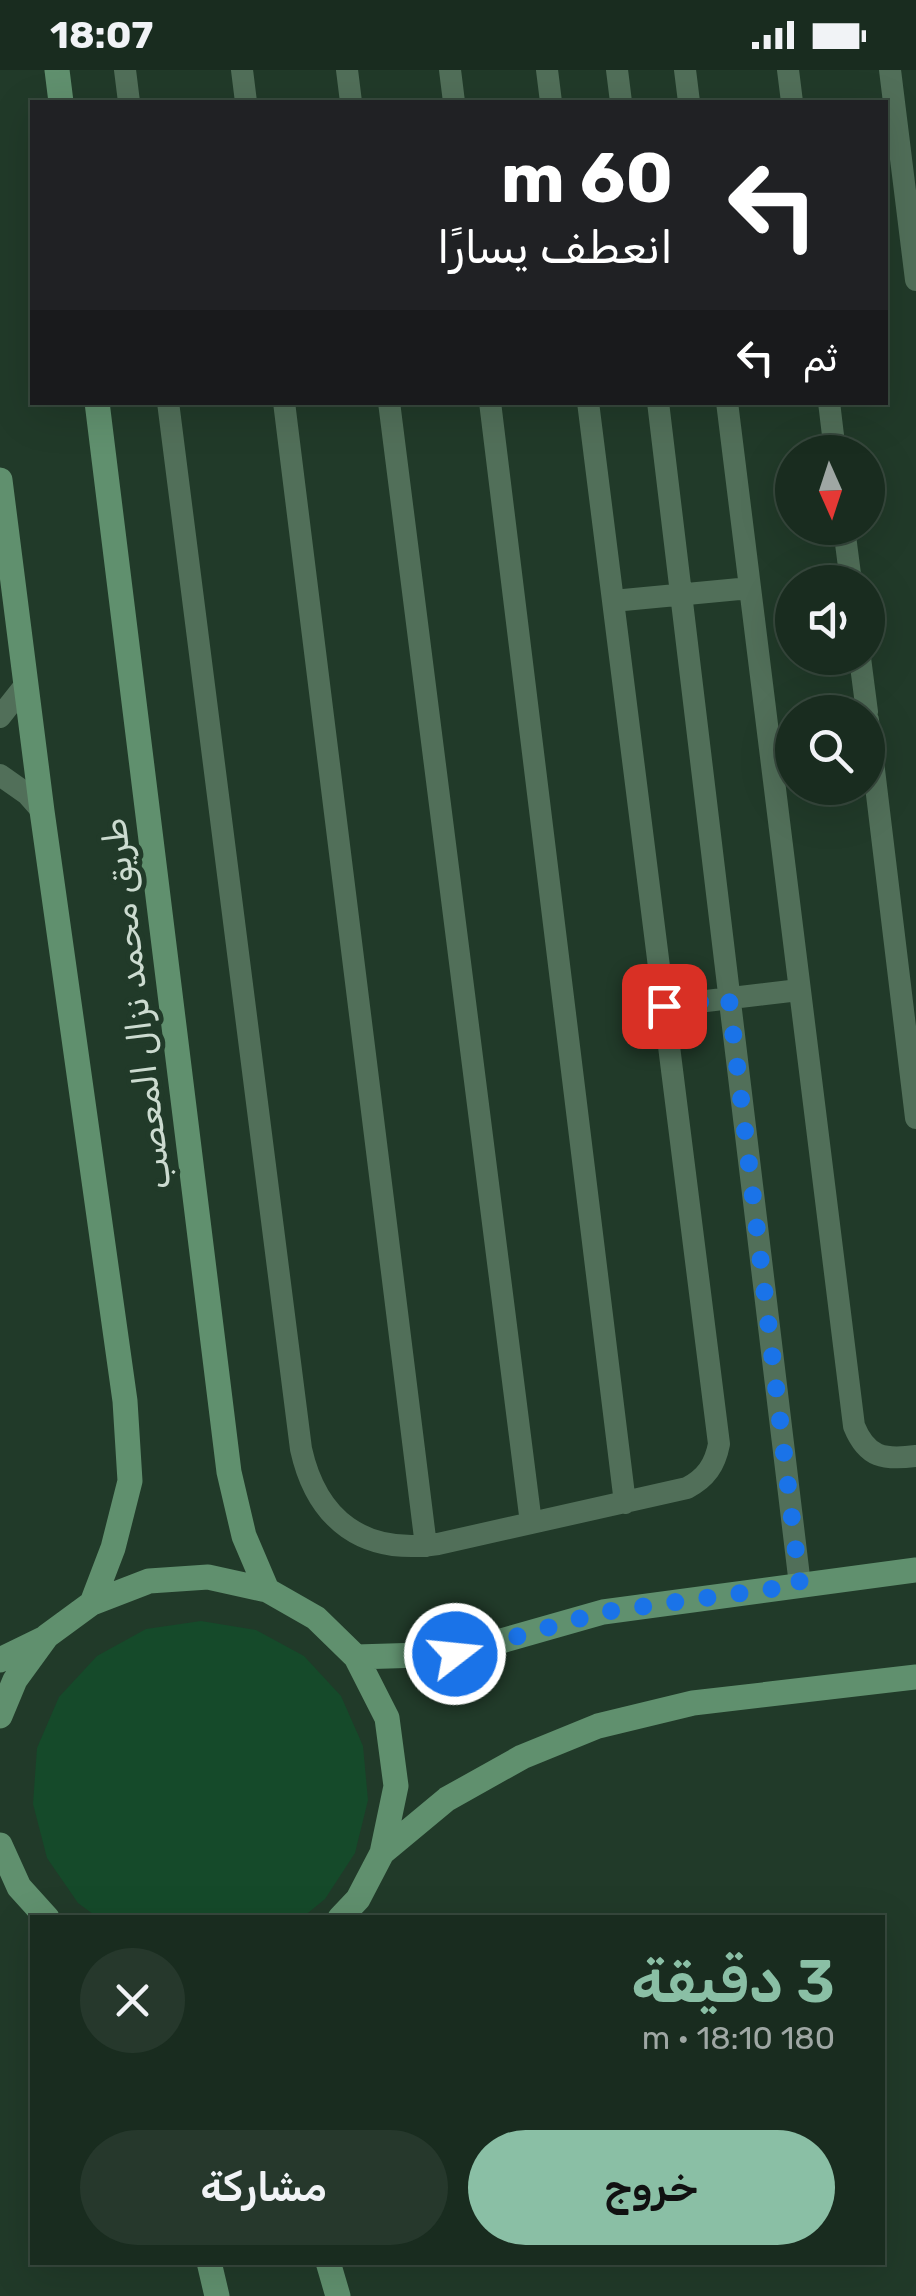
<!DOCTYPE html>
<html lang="ar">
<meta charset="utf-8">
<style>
:root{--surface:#192c1f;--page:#26382c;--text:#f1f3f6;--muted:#9fa7a4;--line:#37483d;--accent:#8abfa5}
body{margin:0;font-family:Rubik,Vazirmatn,sans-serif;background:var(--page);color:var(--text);direction:rtl;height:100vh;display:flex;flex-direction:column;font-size:38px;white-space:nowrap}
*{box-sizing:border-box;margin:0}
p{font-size:32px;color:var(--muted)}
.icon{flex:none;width:55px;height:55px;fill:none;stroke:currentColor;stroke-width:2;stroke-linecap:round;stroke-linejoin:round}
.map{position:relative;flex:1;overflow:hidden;direction:ltr}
.details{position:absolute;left:30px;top:1845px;width:855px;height:350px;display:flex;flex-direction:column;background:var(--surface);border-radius:0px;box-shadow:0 10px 40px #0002,0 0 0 2px var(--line);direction:rtl}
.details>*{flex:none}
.hud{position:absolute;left:30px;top:30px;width:858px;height:305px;border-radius:0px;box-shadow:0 10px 40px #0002,0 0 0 2px var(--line);direction:rtl;background:#202124;color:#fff;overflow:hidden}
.needle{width:65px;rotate:177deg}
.buttons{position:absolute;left:775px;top:365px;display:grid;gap:20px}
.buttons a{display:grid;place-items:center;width:110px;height:110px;border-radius:50%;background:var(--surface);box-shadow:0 10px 40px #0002,0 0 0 2px var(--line);font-size:50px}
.pin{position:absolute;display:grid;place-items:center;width:85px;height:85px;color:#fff;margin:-42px;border-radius:20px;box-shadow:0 5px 15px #0006}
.me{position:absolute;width:110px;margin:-55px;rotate:74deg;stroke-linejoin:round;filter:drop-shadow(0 0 8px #0008)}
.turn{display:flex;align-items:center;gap:35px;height:210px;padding:0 50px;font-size:45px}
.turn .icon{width:130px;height:130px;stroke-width:2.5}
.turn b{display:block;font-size:70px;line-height:85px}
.then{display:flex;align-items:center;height:95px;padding:0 50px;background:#0003;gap:20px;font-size:38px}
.round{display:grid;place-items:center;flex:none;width:105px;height:105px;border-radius:52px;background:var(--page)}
.headline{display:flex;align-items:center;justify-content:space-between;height:170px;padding:0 50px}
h1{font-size:60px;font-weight:600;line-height:75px;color:var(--accent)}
.action{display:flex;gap:20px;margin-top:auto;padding:20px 50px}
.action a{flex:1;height:115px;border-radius:60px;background:var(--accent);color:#111;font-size:40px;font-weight:600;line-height:115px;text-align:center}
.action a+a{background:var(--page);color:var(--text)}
.status{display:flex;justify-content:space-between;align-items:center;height:70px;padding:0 50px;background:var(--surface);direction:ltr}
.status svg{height:28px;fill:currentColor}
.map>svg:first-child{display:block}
</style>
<div class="status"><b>18:07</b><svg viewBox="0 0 49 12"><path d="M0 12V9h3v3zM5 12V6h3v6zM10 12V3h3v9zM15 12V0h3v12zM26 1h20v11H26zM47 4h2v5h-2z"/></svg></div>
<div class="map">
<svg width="916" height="2226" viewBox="0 0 916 2226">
<rect width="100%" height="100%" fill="#213a29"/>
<path fill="#154a2a" d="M201,1551L256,1560L304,1586L341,1626L363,1676L368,1730L355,1783L325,1829L303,1847H97L78,1833L47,1788L33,1734L37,1678L59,1627L97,1586L146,1559Z"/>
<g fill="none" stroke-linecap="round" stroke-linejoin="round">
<path stroke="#516f59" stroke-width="22" d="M125,0L129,32
M242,0L246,32
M347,0L351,32
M450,0L454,32
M547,0L551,32
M617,0L621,32
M685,0L689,32
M788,0L792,32
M890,0L916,210
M168,332L301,1379C317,1451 364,1485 438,1474L687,1418C706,1408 715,1395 719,1374L588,332
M284,332L426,1476
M389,332L531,1453
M490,332L625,1433
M658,332L800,1515
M727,332L854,1356C867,1388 884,1390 916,1386
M829,332L835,382
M844,458L851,512
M613,531L750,518
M860,588L867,642
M0,647L26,614
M868,650L916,1048
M0,705L27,724L42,741
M664,936L799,920"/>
<path stroke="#60906e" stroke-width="25" d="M57,0L61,32
M97,332L229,1402L244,1466L267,1520
M0,410L42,741L125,1331L130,1411L113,1478L92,1533
M356,1587L455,1584L603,1542L916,1500
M0,1590L43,1569
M0,1646L15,1610L47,1566L92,1533L149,1511L208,1507L267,1520L316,1548L356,1587L387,1648L396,1716L382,1783L358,1829L340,1848
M0,1775L19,1817L47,1848
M382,1783L447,1729L522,1687L598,1656L693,1633L916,1607
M209,2192L217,2226
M328,2192L338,2226"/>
</g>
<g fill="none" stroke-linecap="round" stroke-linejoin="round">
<path stroke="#1a73e8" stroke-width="18" stroke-dasharray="0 32.4" d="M455,1584L603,1542L800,1515L729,929L664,936"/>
</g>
<g text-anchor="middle" stroke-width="10" stroke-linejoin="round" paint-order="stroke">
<g font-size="35" fill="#ccdbd0" stroke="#213a29">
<text transform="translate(136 934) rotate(-97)" y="12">طريق محمد نزال المعصب</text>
</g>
</g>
</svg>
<div class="buttons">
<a><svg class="needle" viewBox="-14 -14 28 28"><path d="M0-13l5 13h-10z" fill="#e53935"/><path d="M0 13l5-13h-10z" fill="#9fa7a4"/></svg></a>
<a><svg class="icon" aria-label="sound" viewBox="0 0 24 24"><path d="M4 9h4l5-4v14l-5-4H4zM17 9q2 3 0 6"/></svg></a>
<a><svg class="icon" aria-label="search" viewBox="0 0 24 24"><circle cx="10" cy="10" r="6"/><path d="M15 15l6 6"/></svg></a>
</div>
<div class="pin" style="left:664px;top:936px;background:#d93025"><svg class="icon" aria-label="arrive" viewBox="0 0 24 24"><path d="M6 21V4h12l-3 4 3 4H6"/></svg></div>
<svg class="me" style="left:455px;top:1584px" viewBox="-20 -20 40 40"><circle r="17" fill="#1a73e8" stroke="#fff" stroke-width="3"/><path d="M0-11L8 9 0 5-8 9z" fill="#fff"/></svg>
<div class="hud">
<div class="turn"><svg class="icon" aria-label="left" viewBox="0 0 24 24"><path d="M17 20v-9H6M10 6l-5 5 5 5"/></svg><div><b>60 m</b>انعطف يسارًا</div></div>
<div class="then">ثم<svg class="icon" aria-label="left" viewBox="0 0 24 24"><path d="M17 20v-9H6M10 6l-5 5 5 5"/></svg></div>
</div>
<section class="details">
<div class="headline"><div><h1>3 دقيقة</h1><p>180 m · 18:10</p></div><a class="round"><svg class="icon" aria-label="close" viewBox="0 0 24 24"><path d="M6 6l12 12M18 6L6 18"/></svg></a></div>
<div class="action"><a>خروج</a><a>مشاركة</a></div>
</section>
</div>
